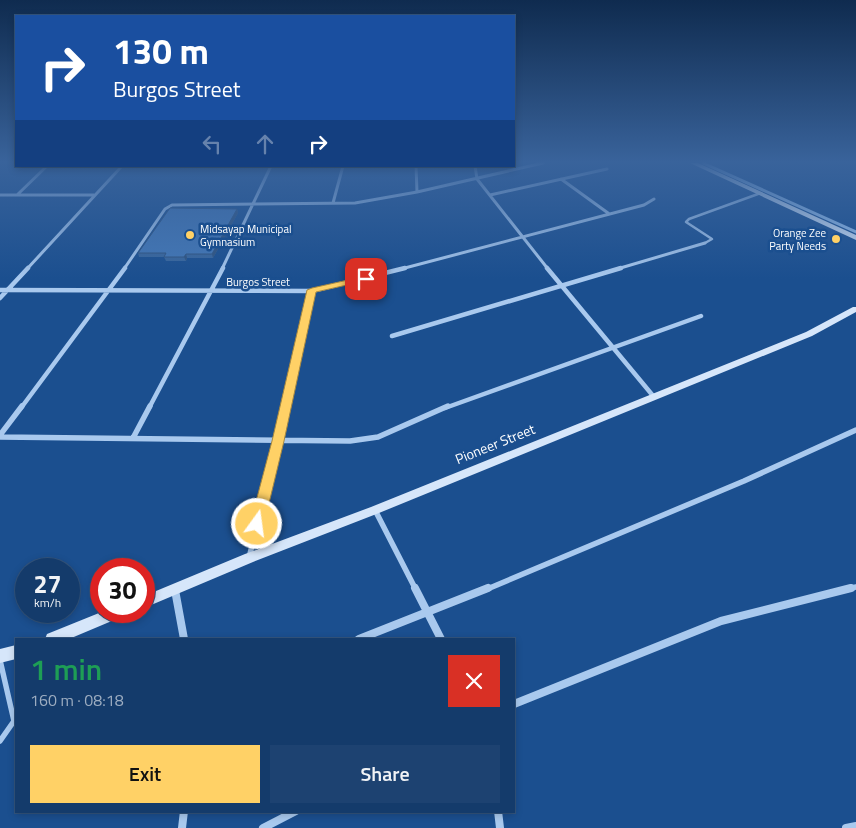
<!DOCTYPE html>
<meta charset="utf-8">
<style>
:root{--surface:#143b6b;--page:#1d4271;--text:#f1f3f6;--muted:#9dadc1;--line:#33557e;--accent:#ffd166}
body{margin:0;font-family:"Titillium Web",sans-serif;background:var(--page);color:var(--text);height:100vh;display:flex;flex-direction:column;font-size:19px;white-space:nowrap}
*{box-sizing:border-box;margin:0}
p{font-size:16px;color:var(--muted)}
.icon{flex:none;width:28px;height:28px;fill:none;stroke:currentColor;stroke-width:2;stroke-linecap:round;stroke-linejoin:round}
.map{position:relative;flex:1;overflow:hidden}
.side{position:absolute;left:15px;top:638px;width:500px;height:175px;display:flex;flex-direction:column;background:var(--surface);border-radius:0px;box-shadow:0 2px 8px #0003,0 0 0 1px var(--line)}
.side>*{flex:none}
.guide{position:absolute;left:15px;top:15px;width:500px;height:152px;border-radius:0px;box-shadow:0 2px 8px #0003,0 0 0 1px var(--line);background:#1a4fa0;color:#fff;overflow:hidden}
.speed{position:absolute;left:15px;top:558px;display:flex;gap:10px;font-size:25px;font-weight:700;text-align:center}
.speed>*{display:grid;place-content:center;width:65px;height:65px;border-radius:50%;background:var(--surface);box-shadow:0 2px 8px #0003,0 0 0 1px var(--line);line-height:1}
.speed small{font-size:12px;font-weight:400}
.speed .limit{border:8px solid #d22;background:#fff;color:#111}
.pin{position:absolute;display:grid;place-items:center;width:42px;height:42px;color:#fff;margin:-21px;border-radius:10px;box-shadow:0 2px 8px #0006}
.me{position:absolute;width:55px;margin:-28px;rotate:14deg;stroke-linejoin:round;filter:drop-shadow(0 0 4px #0008)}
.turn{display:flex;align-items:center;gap:18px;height:105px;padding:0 15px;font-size:22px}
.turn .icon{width:65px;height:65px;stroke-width:2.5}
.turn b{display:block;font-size:35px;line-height:42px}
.lanes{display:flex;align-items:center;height:48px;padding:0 15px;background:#0003;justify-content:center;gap:25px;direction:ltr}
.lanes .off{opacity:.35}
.round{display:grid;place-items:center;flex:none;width:52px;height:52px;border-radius:0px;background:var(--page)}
.summary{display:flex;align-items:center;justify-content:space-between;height:85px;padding:0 15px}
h1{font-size:30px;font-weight:600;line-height:38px;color:#1e9e55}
.action{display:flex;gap:10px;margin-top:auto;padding:10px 15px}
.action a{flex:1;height:58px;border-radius:0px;background:var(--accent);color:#111;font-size:20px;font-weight:600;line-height:58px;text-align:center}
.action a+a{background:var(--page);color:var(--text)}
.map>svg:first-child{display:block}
</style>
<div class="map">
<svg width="856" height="828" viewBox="0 0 856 828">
<rect width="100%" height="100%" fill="#1b4f8f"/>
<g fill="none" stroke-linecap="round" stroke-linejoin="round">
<path stroke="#9cc4f0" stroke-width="3" d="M703,163L856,232"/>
<path stroke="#a9c9ee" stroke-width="2.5" d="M705,243L712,239L686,222L689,219L758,194"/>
<path stroke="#a9c9ee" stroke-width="5.5" d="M0,660L14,721L0,741"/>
<path stroke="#a9c9ee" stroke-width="3" d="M416,166L417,192
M475,166L477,179L548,269
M561,179L608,213
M0,195H94
M17,195L47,166
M490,195L607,169
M333,203L343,166
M27,269L122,166
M124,269L165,209L172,205L355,203L417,192L543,163
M222,269L271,166
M401,269L644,205L654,199
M617,269L705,243"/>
<path stroke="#a9c9ee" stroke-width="4.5" d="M547,268L654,397
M0,290L312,291L405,268
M0,298L28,268
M392,336L621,268
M21,408L125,268
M149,408L223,268
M286,408L312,291
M445,408L701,316"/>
<path stroke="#a9c9ee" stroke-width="5.5" d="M0,435L22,406
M0,437L350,441L378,437L448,406
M133,438L150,406
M375,510L416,590
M249,558L286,406
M485,590L744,481L856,430
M846,590L856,587"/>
<path stroke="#a9c9ee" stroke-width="8" d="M415,588L441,639
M175,590L184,639
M359,639L488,588
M514,704L721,621L851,588
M498,811L500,828
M182,828L184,811
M263,828L296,811
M846,828L856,826"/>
<path fill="#d6e6fa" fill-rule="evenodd" d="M690,163H698L856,235V240Z
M853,307H856V312L812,336L379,513L253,562L144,608V596L245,554L371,507L806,332Z
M104,611H128L126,615L69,639H45L47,634Z
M16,645V659L0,663V649Z"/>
</g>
<path fill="#3a679d" d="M237,209L238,213L213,258H187L186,261H166L164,257H139L138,253Z"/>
<path fill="#305480" d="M237,209L238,213L213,258L212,254Z
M186,254L187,258L186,261L184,257Z"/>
<path fill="#4478b7" stroke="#305480" d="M170,208L237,209L212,254H186L184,257H164L166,253H138Z"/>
<linearGradient id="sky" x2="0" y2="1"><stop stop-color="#0f2b4f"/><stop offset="0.58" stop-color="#39639b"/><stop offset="1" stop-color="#39639b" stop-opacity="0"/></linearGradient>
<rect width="856" height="279" fill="url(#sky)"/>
<path fill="#ffd166" stroke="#a68842" d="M366,276L369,277V280L316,292L284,441L264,524L262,528L257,530L252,528L250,524L272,441L307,290L312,288Z"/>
<g fill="#ffd166" stroke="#1b4f8f" stroke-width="2">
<circle cx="190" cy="235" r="5"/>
<circle cx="836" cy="239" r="5"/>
</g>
<g text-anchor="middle" stroke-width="5" stroke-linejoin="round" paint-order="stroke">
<g font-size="11" fill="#fff" stroke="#1b4f8f" text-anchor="start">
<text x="200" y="233">Midsayap Municipal<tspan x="200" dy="13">Gymnasium</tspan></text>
<text x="826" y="237" text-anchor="end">Orange Zee<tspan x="826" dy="13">Party Needs</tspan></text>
</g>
<g font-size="11" fill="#fff" stroke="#1b4f8f">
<text x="258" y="286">Burgos Street</text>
</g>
<g font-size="14" fill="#fff" stroke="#1b4f8f">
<text transform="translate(495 444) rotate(-22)" y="5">Pioneer Street</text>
</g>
</g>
</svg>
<div class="speed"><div>27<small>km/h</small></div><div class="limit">30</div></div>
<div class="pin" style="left:366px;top:279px;background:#d93025"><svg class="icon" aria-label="arrive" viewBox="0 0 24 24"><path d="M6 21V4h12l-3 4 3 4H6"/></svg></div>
<svg class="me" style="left:257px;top:524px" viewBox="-20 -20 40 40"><circle r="17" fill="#ffd166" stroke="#fff" stroke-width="3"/><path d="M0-11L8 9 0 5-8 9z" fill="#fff"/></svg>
<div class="guide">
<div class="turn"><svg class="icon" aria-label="right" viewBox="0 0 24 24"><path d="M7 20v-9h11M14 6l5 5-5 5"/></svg><div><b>130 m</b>Burgos Street</div></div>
<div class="lanes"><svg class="icon off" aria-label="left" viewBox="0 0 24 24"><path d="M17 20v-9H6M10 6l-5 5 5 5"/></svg><svg class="icon off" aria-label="ahead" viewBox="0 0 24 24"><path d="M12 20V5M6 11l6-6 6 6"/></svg><svg class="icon" aria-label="right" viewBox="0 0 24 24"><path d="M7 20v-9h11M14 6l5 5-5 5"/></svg></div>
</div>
<section class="side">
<div class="summary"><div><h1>1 min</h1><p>160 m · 08:18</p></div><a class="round" style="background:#d93025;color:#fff"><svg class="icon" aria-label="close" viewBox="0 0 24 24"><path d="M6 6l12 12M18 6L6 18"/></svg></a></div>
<div class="action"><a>Exit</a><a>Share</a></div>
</section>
</div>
